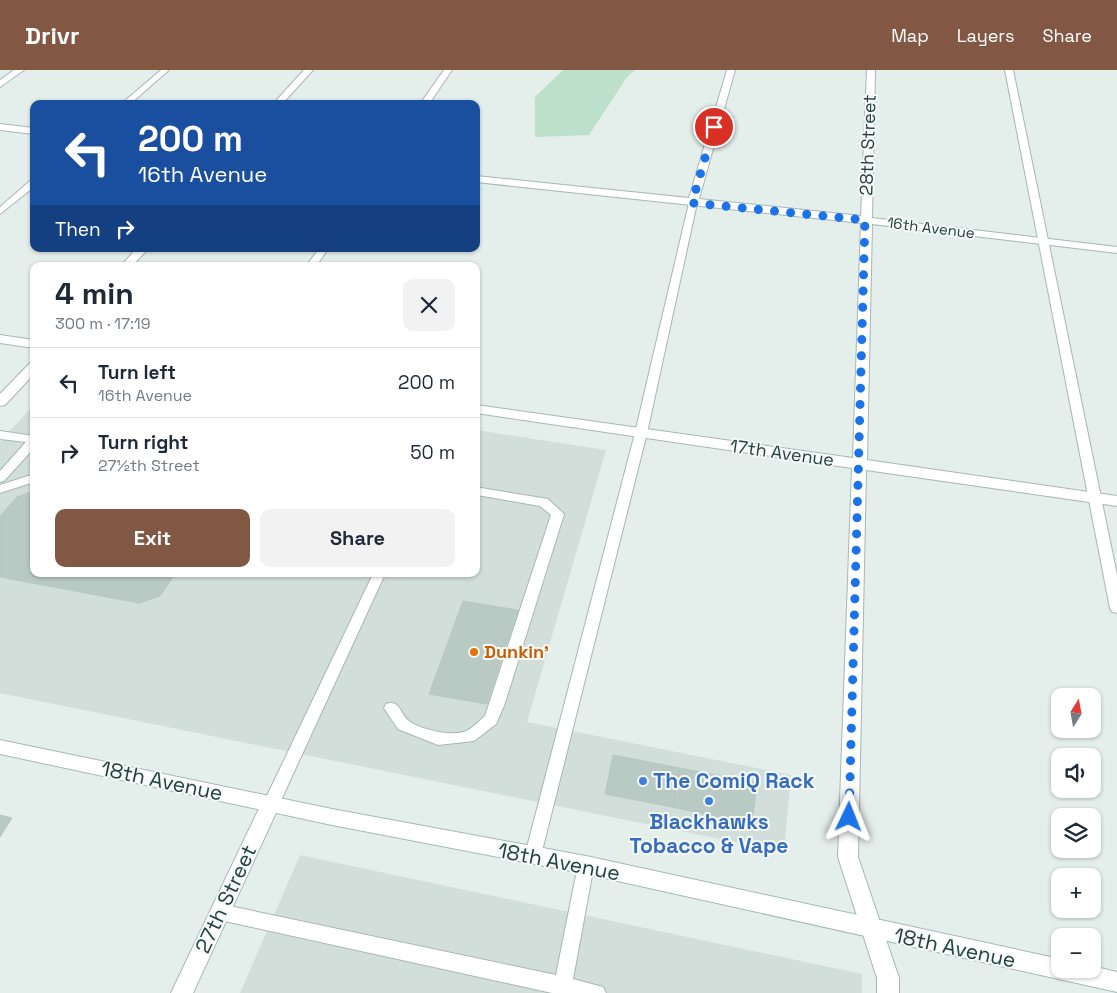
<!DOCTYPE html>
<meta charset="utf-8">
<style>
:root{--surface:#fff;--page:#f2f2f3;--text:#1f2937;--muted:#747a83;--line:#e0e1e3;--accent:#825845}
body{margin:0;font-family:"Space Grotesk",sans-serif;background:var(--page);color:var(--text);height:100vh;display:flex;flex-direction:column;font-size:19px;white-space:nowrap}
*{box-sizing:border-box;margin:0}
p{font-size:16px;color:var(--muted)}
.icon{flex:none;width:28px;height:28px;fill:none;stroke:currentColor;stroke-width:2;stroke-linecap:round;stroke-linejoin:round}
.map{position:relative;flex:1;overflow:hidden}
.panel{position:absolute;left:30px;top:192px;width:450px;height:315px;display:flex;flex-direction:column;background:var(--surface);border-radius:10px;box-shadow:0 1px 4px #0004}
.panel>*{flex:none}
.top-card{position:absolute;left:30px;top:30px;width:450px;height:152px;border-radius:10px;box-shadow:0 1px 4px #0004;background:#1a4fa0;color:#fff;overflow:hidden}
.needle{width:32px;rotate:11deg}
.buttons{position:absolute;left:1051px;top:618px;display:grid;gap:10px}
.buttons a{display:grid;place-items:center;width:50px;height:50px;border-radius:10px;background:var(--surface);box-shadow:0 1px 4px #0004;font-size:25px}
.pin{position:absolute;display:grid;place-items:center;width:42px;height:42px;color:#fff;margin:-21px;border:2px solid #fff;border-radius:50%;box-shadow:0 1px 5px #0007}
.me{position:absolute;width:55px;margin:-28px;rotate:2deg;stroke-linejoin:round;filter:drop-shadow(0 0 4px #0008)}
.turn{display:flex;align-items:center;gap:18px;height:105px;padding:0 25px;font-size:22px}
.turn .icon{width:65px;height:65px;stroke-width:2.5}
.turn b{display:block;font-size:35px;line-height:42px}
.then{display:flex;align-items:center;height:48px;padding:0 25px;background:#0003;gap:10px;font-size:19px}
.round{display:grid;place-items:center;flex:none;width:52px;height:52px;border-radius:10px;background:var(--page)}
.headline{display:flex;align-items:center;justify-content:space-between;height:85px;padding:0 25px}
h1{font-size:30px;font-weight:700;line-height:38px}
.button{display:flex;gap:10px;margin-top:auto;padding:10px 25px}
.button a{flex:1;height:58px;border-radius:10px;background:var(--accent);color:#fff;font-size:20px;font-weight:700;line-height:58px;text-align:center}
.button a+a{background:var(--page);color:var(--text)}
ul{padding:0;list-style:none}
li{display:flex;align-items:center;gap:15px;height:70px;padding:0 25px;border-top:1px solid var(--line)}
li div{flex:1}
li b{display:block;font-size:19px}
li em{font-style:normal}
header{display:flex;align-items:center;gap:30px;box-sizing:border-box;height:70px;padding:0 25px;background:var(--accent);color:#fff}
header strong{font-size:24px}
nav{display:flex;gap:28px;margin-inline-start:auto;font-size:18px}
.map>svg:first-child{display:block}
</style>
<header>
<strong>Drivr</strong>
<nav><a>Map</a><a>Layers</a><a>Share</a></nav>
</header>
<div class="map">
<svg width="1117" height="923" viewBox="0 0 1117 923">
<rect width="100%" height="100%" fill="#e4eeeb"/>
<path fill="#d2deda" d="M34,335V504H476V360L606,380L527,652L791,705L784,782L0,623V372Z
M300,785L862,904V923H240Z"/>
<path fill="#bce0ca" d="M563,0H635L627,7L589,65L535,67V27Z"/>
<path fill="#b9c9c4" stroke="#b6c8c3" d="M34,421V504H175L160,526L139,533L0,507V446L17,427Z
M463,531L518,540L487,634L429,624Z
M613,685L680,698L672,737L605,724Z
M680,698L757,713L752,754L672,737Z
M0,745L12,748L0,767Z"/>
<g fill="none" stroke-linecap="round" stroke-linejoin="round">
<defs>
<path id="lane" d="M161,0H169L130,34H121Z
M1005,0H1013L1117,505V543L1112,542L1110,538Z
M31,110H34V117L0,144V137Z
M693,130L697,133L647,363L541,785L539,790L533,792L527,790L525,785L635,363L689,133Z
M319,179H328L316,196H306Z
M0,361L34,366V378L4,411L0,412V401L26,372L0,369Z
M34,404V412L0,423V415Z
M481,418L548,429L564,444L504,636L496,654L474,671L438,675L398,659L384,638L386,634C400,629 400,644 409,651C421,660 452,667 466,661C473,658 480,650 485,646L551,445L540,436L477,425V419Z
M373,504H385L277,739L271,741L265,739L263,734Z
M586,788L592,790L594,795L573,909L603,917L606,923H552L220,850L214,848L212,842L214,836L220,834L556,905L578,795L580,790Z"/>
<path id="street" d="M304,0H313L282,34H273Z
M444,0H452L429,34H420Z
M727,0H735L699,129L861,146L867,0H875L872,148L1117,177V183L872,154L867,390L1117,426V436L866,400L858,787L899,908V923H877V908L838,787L852,398L476,343V335L853,388L861,153L476,112V106L689,128Z
M0,54L34,58V64L0,60Z
M136,179H148L132,196H121Z
M0,265L34,270V278L0,273Z
M34,292V304L5,335L0,336V324L30,293Z
M271,726L278,728L280,734L193,923H171L264,728Z"/>
<path id="secondary" d="M14,0H24L0,17V10Z
M0,670L332,739L586,786L1060,889V899H1092V896L1117,902V922L586,804L332,755L0,684Z"/>
</defs>
<use href="#lane" stroke="#a6b7b3" stroke-width="2"/>
<use href="#street" stroke="#a6b7b3" stroke-width="2"/>
<use href="#secondary" stroke="#a1bbb5" stroke-width="2"/>
<use href="#lane" fill="#fff" fill-rule="evenodd"/>
<use href="#street" fill="#fff" fill-rule="evenodd"/>
<use href="#secondary" fill="#fff" fill-rule="evenodd"/>
</g>
<g fill="none" stroke-linecap="round" stroke-linejoin="round">
<path stroke="#1a73e8" stroke-width="9" stroke-dasharray="0 16.2" d="M714,57L692,133L865,150L849,747"/>
</g>
<circle fill="#e8710a" stroke="#f5faf8" stroke-width="2" cx="474" cy="582" r="5"/>
<g fill="#3f7fe0" stroke="#f5faf8" stroke-width="2">
<circle cx="643" cy="711" r="5"/>
<circle cx="709" cy="731" r="5"/>
</g>
<g text-anchor="middle" stroke-width="4" stroke-linejoin="round" paint-order="stroke">
<g font-size="15" fill="#22413d" stroke="#f5faf8">
<text transform="translate(931 158) rotate(7)" y="5">16th Avenue</text>
</g>
<g font-size="18" fill="#22413d" stroke="#f5faf8">
<text transform="translate(868 75) rotate(-88)" y="6">28th Street</text>
<text transform="translate(782 383) rotate(8)" y="6">17th Avenue</text>
</g>
<g font-size="18" font-weight="bold" fill="#c56008" stroke="#f5faf8" text-anchor="start">
<text x="484" y="588">Dunkin'</text>
</g>
<g font-size="21" fill="#22413d" stroke="#f5faf8">
<text transform="translate(162 711) rotate(12)" y="7">18th Avenue</text>
<text transform="translate(559 792) rotate(11)" y="7">18th Avenue</text>
<text transform="translate(226 829) rotate(-65)" y="7">27th Street</text>
<text transform="translate(955 878) rotate(12)" y="7">18th Avenue</text>
</g>
<g font-size="21" font-weight="bold" fill="#366cbe" stroke="#f5faf8" text-anchor="start">
<text x="653" y="718">The ComiQ Rack</text>
<text x="709" y="759" text-anchor="middle">Blackhawks<tspan x="709" dy="24">Tobacco &amp; Vape</tspan></text>
</g>
</g>
</svg>
<div class="buttons">
<a><svg class="needle" viewBox="-14 -14 28 28"><path d="M0-13l5 13h-10z" fill="#e53935"/><path d="M0 13l5-13h-10z" fill="#747a83"/></svg></a>
<a><svg class="icon" aria-label="sound" viewBox="0 0 24 24"><path d="M4 9h4l5-4v14l-5-4H4zM17 9q2 3 0 6"/></svg></a>
<a><svg class="icon" aria-label="layers" viewBox="0 0 24 24"><path d="M12 4l9 5-9 5-9-5zM3 14l9 5 9-5"/></svg></a>
<a>+</a>
<a>−</a>
</div>
<div class="pin" style="left:714px;top:57px;background:#d93025"><svg class="icon" aria-label="arrive" viewBox="0 0 24 24"><path d="M6 21V4h12l-3 4 3 4H6"/></svg></div>
<svg class="me" style="left:849px;top:747px" viewBox="-20 -20 40 40"><path d="M0-17L14 15 0 8-14 15z" fill="#1a73e8" stroke="#fff" stroke-width="4"/></svg>
<div class="top-card">
<div class="turn"><svg class="icon" aria-label="left" viewBox="0 0 24 24"><path d="M17 20v-9H6M10 6l-5 5 5 5"/></svg><div><b>200 m</b>16th Avenue</div></div>
<div class="then">Then<svg class="icon" aria-label="right" viewBox="0 0 24 24"><path d="M7 20v-9h11M14 6l5 5-5 5"/></svg></div>
</div>
<section class="panel">
<div class="headline"><div><h1>4 min</h1><p>300 m · 17:19</p></div><a class="round"><svg class="icon" aria-label="close" viewBox="0 0 24 24"><path d="M6 6l12 12M18 6L6 18"/></svg></a></div>
<ul>
<li><svg class="icon" aria-label="left" viewBox="0 0 24 24"><path d="M17 20v-9H6M10 6l-5 5 5 5"/></svg><div><b>Turn left</b><p>16th Avenue</p></div><em>200 m</em></li>
<li><svg class="icon" aria-label="right" viewBox="0 0 24 24"><path d="M7 20v-9h11M14 6l5 5-5 5"/></svg><div><b>Turn right</b><p>27½th Street</p></div><em>50 m</em></li>
</ul>
<div class="button"><a>Exit</a><a>Share</a></div>
</section>
</div>
